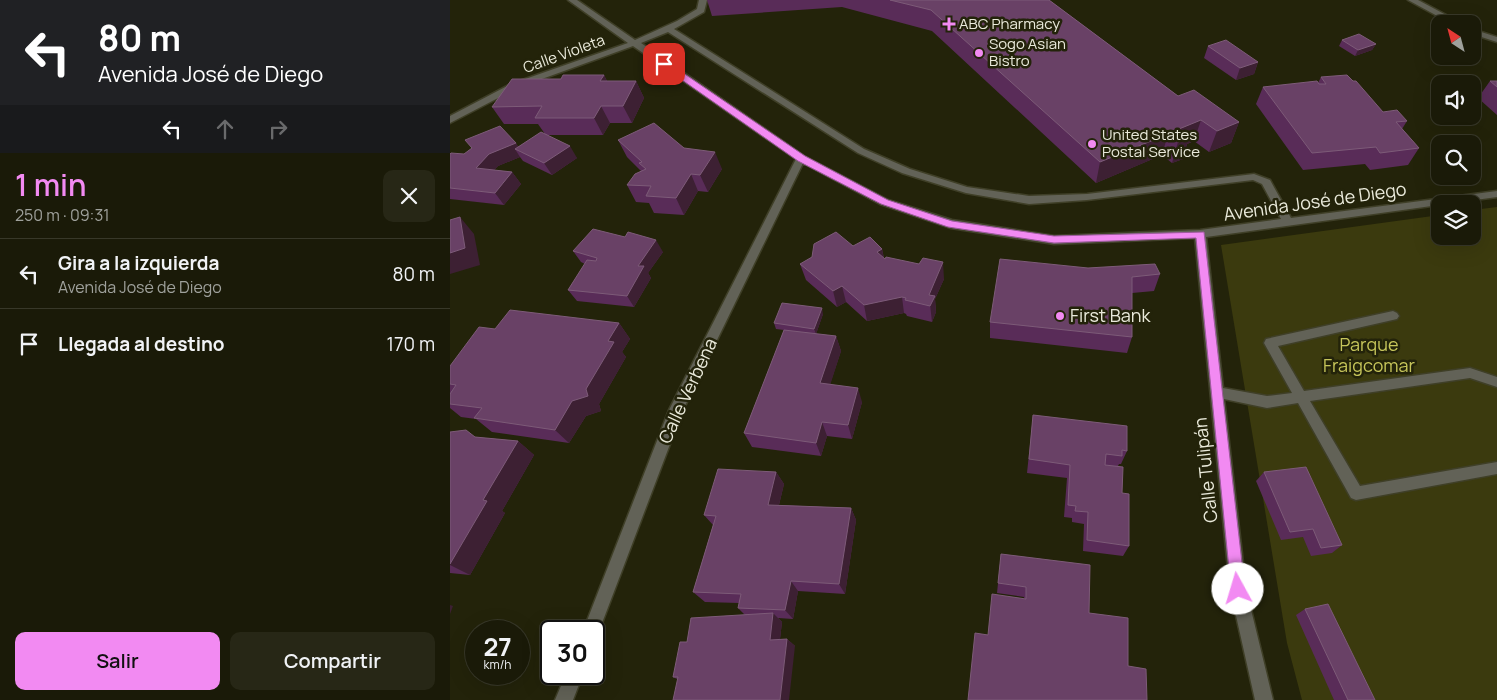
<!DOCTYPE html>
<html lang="es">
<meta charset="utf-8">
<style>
:root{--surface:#1a1a08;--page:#272716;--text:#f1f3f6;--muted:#9fa19c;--line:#383829;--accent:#f28af2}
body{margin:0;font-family:Manrope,sans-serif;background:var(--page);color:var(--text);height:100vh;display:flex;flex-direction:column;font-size:19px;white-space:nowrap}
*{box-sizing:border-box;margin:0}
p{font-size:16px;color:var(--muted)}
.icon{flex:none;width:28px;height:28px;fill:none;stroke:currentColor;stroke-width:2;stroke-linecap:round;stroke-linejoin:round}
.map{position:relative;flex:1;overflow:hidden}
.details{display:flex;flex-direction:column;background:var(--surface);width:450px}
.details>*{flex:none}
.banner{background:#202124;color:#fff;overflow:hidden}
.needle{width:32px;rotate:324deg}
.tools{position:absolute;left:981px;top:15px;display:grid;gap:10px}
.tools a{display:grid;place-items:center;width:50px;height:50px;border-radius:10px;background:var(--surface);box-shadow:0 5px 20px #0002,0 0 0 1px var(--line);font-size:25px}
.speed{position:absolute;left:15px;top:620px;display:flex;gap:10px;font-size:25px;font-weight:700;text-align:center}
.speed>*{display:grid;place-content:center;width:65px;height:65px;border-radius:50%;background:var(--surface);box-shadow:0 5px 20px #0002,0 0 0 1px var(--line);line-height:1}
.speed small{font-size:12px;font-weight:400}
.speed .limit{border:2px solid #111;border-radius:8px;background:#fff;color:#111}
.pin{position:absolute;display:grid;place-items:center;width:42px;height:42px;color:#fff;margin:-21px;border-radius:10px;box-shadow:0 2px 8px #0006}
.me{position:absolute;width:55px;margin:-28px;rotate:354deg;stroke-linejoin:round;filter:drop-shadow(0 0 4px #0008)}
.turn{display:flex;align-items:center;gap:18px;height:105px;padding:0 15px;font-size:22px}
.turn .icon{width:65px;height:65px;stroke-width:2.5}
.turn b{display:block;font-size:35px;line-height:42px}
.lanes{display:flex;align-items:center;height:48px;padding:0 15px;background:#0003;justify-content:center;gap:25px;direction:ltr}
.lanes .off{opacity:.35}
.round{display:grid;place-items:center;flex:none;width:52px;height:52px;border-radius:10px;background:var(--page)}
.summary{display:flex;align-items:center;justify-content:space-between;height:85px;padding:0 15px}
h1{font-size:30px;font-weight:600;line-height:38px;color:var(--accent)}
.button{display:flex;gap:10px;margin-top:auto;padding:10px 15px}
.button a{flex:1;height:58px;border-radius:10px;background:var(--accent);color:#111;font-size:20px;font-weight:600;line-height:58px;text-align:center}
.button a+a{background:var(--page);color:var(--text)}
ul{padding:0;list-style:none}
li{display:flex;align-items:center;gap:15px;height:70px;padding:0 15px;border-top:1px solid var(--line)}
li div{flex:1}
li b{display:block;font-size:19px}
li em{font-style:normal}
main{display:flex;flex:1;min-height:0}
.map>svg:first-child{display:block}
</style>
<main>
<section class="details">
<div class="banner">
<div class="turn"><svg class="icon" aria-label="left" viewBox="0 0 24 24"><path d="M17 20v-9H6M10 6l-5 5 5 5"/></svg><div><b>80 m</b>Avenida José de Diego</div></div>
<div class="lanes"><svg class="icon" aria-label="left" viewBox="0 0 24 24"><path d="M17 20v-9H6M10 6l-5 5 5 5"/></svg><svg class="icon off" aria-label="ahead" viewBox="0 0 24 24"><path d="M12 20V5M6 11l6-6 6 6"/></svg><svg class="icon off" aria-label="right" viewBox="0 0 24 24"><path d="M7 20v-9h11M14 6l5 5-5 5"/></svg></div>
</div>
<div class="summary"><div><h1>1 min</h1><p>250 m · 09:31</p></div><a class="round"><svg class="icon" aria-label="close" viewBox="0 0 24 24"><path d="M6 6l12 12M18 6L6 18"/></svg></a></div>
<ul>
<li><svg class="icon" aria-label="left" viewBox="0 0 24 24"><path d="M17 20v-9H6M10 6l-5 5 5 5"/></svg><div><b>Gira a la izquierda</b><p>Avenida José de Diego</p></div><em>80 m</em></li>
<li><svg class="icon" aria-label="arrive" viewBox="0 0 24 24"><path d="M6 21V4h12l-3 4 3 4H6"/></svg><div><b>Llegada al destino</b></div><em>170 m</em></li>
</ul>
<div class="button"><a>Salir</a><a>Compartir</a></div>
</section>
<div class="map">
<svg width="1047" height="700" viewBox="0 0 1047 700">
<rect width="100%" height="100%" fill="#23230a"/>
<path fill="#3b3a0e" d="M1047,207V700H852L837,643L771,245L990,215V236H1022L1023,210Z"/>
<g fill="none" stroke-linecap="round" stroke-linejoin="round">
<defs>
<path id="minor" d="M118,0H127L185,40L227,21L247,9L249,0H257L254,12L224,29L414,149L460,169L517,187L579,196L637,194L804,174L820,180L841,218L1047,191V197L756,237L773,388L817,396L842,393L814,343L816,339L943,311L947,313L949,316L947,319L828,346L854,391L1020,368L1047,377V387L1020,378L860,401L910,486L1047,462V474L906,500L901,498L848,403L817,408L774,399L796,589L823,700H805L780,589L745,238L604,244L501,228L430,204L353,163L233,410L149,631L147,637L144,638V631H133L219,410L346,159L183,46L67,88L0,123V116L61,84L178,43ZM218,32L408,153L452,173L516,193L579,204L637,200L803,180L812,184L831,219L750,230L604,236L502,220L438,200L354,156L191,43Z
M958,0H968L1013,24H1002Z
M1022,29L1047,37V42L1022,34Z
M116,674H133L123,700H105Z"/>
</defs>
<use href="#minor" stroke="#3f3f27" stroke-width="3"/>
<use href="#minor" fill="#626257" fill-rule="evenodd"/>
</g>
<path fill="#592c58" d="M257,0H599L728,96L789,122L781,143L759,152L744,141L737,144L733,159L722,163L712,155L646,183L482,31L392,7L262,16Z
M892,40L926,44L922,50L905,56L889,46Z
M758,46L808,62L804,74L786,80L754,58Z
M154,75L157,81H186L194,98L182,123H160L153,135H97L127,158L102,175L73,161L70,157L48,166L44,170L62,172L71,184L54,205L0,199V154H14L66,143L68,147L95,134L88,124H54L42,107L111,79Z
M871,77L903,81L933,112L957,121L952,129L969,148L958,165L920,170L915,164L853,170L806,104L813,87L868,83Z
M1040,81H1047V115L1028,98Z
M168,140L234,148L272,169L258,192L248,191L234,215L204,213L199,203L186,202L177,185L191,171L177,157Z
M403,246L432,249L434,258L435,259L494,279L485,299L486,312L482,322L457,316L456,314L454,313L417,321L396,302L387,307L356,280L350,264Z
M123,251L213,252L198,273L201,278L184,307L127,301L118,290L135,264L131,262Z
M638,268L710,274L704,291L682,293V337L677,353L540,338V322Z
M373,314L366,334L386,336L391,351L380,384L412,402L402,439L377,436L371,456L302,447L294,433L334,330L326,329L324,323Z
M169,323L180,339L172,352L176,357L149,404L151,411L136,416L119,443L42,432L26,419L11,417L0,408V366L45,329Z
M583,415L677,451L671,464H669L668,466L679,546L673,556L633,551L634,524L622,522V518L614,517L617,478L577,473Z
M0,432L25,437L68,441L84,455L52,511L55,513L20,575L0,573Z
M326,472L334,484L329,505L401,508L406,520L395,594L348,591L343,619L328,618L332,622L330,639H337L345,646L227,679L223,677L237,642L295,615L288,608L289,603L255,602L243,592L263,525L254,515Z
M814,472L892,545L882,553L861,556L853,537L831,540L806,481Z
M551,554L639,613L678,666L697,700L574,598V597L547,593Z
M855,609L925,700H884L846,615Z"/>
<path fill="#3d2033" d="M926,44L922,50L905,56L908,50Z
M808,62L804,74L786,80L790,68Z
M154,75L162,92L150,81Z
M186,81L194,98L182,123L173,106Z
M151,106L160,123L153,135L144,118Z
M751,120L744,141L737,144L733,159L722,163L728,142L729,129Z
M789,122L781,143L759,152L767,131Z
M718,134L712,155L646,183L650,162Z
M66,143L72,153L65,149L70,157L48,166L35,180L26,168L39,154Z
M120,146L127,158L102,175L94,163Z
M265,152L272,169L258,192L250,175Z
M62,172L71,184L54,205L45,193Z
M241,174L248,191L234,215L226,198Z
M10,217L24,234L30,265L0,274V253Z
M206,240L213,252L198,273L201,278L184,307L177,296L188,266Z
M432,249L435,265L427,252Z
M493,262L494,279L485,299L486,312L482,322L479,295Z
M392,286L396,302L387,307L383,291Z
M452,297L454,313L417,321L414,305Z
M372,308L373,314L366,334L364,329Z
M169,323L180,339L172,352L176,357L149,404L151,411L136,416L119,443L105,430L122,401L136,389L158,341Z
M386,336L391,351L376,398L370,383Z
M408,388L412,402L402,439L398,425Z
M372,422L377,436L371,456L366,443Z
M68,441L84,455L52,511L55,513L20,575L0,565V564L33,500Z
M326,472L334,484L326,517L318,505Z
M401,508L406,520L395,594L389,584Z
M341,581L348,591L343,619L335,610Z
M0,605L3,606L0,614Z
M323,613L332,622L329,648L320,640Z
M337,639L345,646L339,700H330Z"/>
<path fill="#694166" stroke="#7d5b78" d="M440,0H599L728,96L744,90L789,122L767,131L751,120L729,129L739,138L728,142L718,134L650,162L481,10Z
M909,34L926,44L908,50L892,40Z
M776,40L808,62L790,68L758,46Z
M113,75H154L150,81H186L173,106H151L144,118H85L92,106L42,107L62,79H111Z
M897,75L903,81H906L933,112L947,110L957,121L946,122L969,148L930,153L926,147L862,153L813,87L867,81L869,84H876L871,77Z
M1040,81H1047V87Z
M204,123L234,148L265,152L250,175L241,174L226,198L196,196L201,186L177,185L185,174L196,169L189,163L192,162L168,140Z
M50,126L66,143L39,154L26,168L62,172L45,193L0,188V154L1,153L14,154L22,148L15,140Z
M91,132L120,146L94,163L65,149Z
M10,217L15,248L0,253V220Z
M143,229L175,237L178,232L206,240L188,266H194L177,296L118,290L137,260L146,261L147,258L123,251Z
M386,232L403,246L420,237L432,249L427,252L435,259L436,257L469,264L473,258L493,262L479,295L485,296L480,306L455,300L456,298L452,297L414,305L392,286L383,291L350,264L362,257L364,244Z
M550,259L638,268L705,264L710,274L682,277V337L540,322Z
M332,303L372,308L364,329L324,323Z
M60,310L169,323L158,341L164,342L136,389L138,396L122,401L105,430L24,418L32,408L0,404V394L6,385L0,384V366L29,327L45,329Z
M334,330L386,336L370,383L408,388L398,425L372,422L366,443L294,433Z
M583,415L677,426V451L672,450V456L656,454L655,465L673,467L672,493L679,494V546L637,540L638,512L625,511L626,506L618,505L620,465L579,459Z
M16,430L25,437L68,441L33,500L37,501L0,564V432Z
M856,467L892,545L871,548L863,529L840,532L814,472Z
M268,469L326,472L318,505L401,508L389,584L341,581L335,610L288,608L291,594L243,592L266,516L254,515Z
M551,554L640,565L639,613L678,618V666L696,669L697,700H518L525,633L538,635L542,594L576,599V587L548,583Z
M878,604L925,700H898L855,609Z
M323,613L320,640L337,639L330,700H223L228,677H223L230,642H237L241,618Z"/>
<path fill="#f28af2" stroke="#9d5a9d" d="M212,62H217L355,156L438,200L502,221L604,236L754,232L795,589L793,594L788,596L783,594L781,589L746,238L604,243L498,227L431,204L348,161L212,66Z"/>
<g fill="#f28af2" stroke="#23230a" stroke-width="2">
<path d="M496.5 16.5h5v5h5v5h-5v5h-5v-5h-5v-5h5z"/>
<circle cx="529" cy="53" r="5"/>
<circle cx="642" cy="144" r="5"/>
<circle cx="610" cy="316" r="5"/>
</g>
<g text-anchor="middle" stroke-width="5" stroke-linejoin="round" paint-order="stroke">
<g font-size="15" fill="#eaeadb" stroke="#23230a" text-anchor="start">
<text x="509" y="29">ABC Pharmacy</text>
<text x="539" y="49">Sogo Asian<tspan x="539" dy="17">Bistro</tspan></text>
<text x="652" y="140">United States<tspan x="652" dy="17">Postal Service</tspan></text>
</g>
<g font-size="15" fill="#eaeadb" stroke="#23230a">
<text transform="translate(114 54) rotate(-20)" y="5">Calle Violeta</text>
</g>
<g font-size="18" fill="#eaeadb" stroke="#23230a">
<text transform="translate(865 202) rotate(-8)" y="6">Avenida José de Diego</text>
<text transform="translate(238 391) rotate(-65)" y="6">Calle Verbena</text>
<text transform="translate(756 470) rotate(-96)" y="6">Calle Tulipán</text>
</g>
<g font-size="18" fill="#eaeadb" stroke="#23230a" text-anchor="start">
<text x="620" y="322">First Bank</text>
</g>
<g font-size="18" fill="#c6c55a" stroke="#23230a">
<text x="919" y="351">Parque<tspan x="919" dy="21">Fraigcomar</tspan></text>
</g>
</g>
</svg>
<div class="tools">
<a><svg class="needle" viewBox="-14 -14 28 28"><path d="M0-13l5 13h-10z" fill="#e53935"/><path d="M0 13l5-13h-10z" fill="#9fa19c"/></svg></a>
<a><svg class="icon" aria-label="sound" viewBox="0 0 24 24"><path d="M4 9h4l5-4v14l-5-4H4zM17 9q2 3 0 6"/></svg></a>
<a><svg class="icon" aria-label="search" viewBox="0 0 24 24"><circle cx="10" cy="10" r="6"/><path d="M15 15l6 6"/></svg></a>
<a><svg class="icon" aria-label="layers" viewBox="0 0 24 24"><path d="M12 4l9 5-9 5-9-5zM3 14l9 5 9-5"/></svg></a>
</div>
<div class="speed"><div>27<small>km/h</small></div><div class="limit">30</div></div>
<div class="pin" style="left:214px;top:64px;background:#d93025"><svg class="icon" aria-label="arrive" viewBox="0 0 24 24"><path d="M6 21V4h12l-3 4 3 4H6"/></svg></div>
<svg class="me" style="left:788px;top:589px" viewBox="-20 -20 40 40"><circle r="19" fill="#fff"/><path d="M0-13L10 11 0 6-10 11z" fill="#f28af2"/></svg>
</div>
</main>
